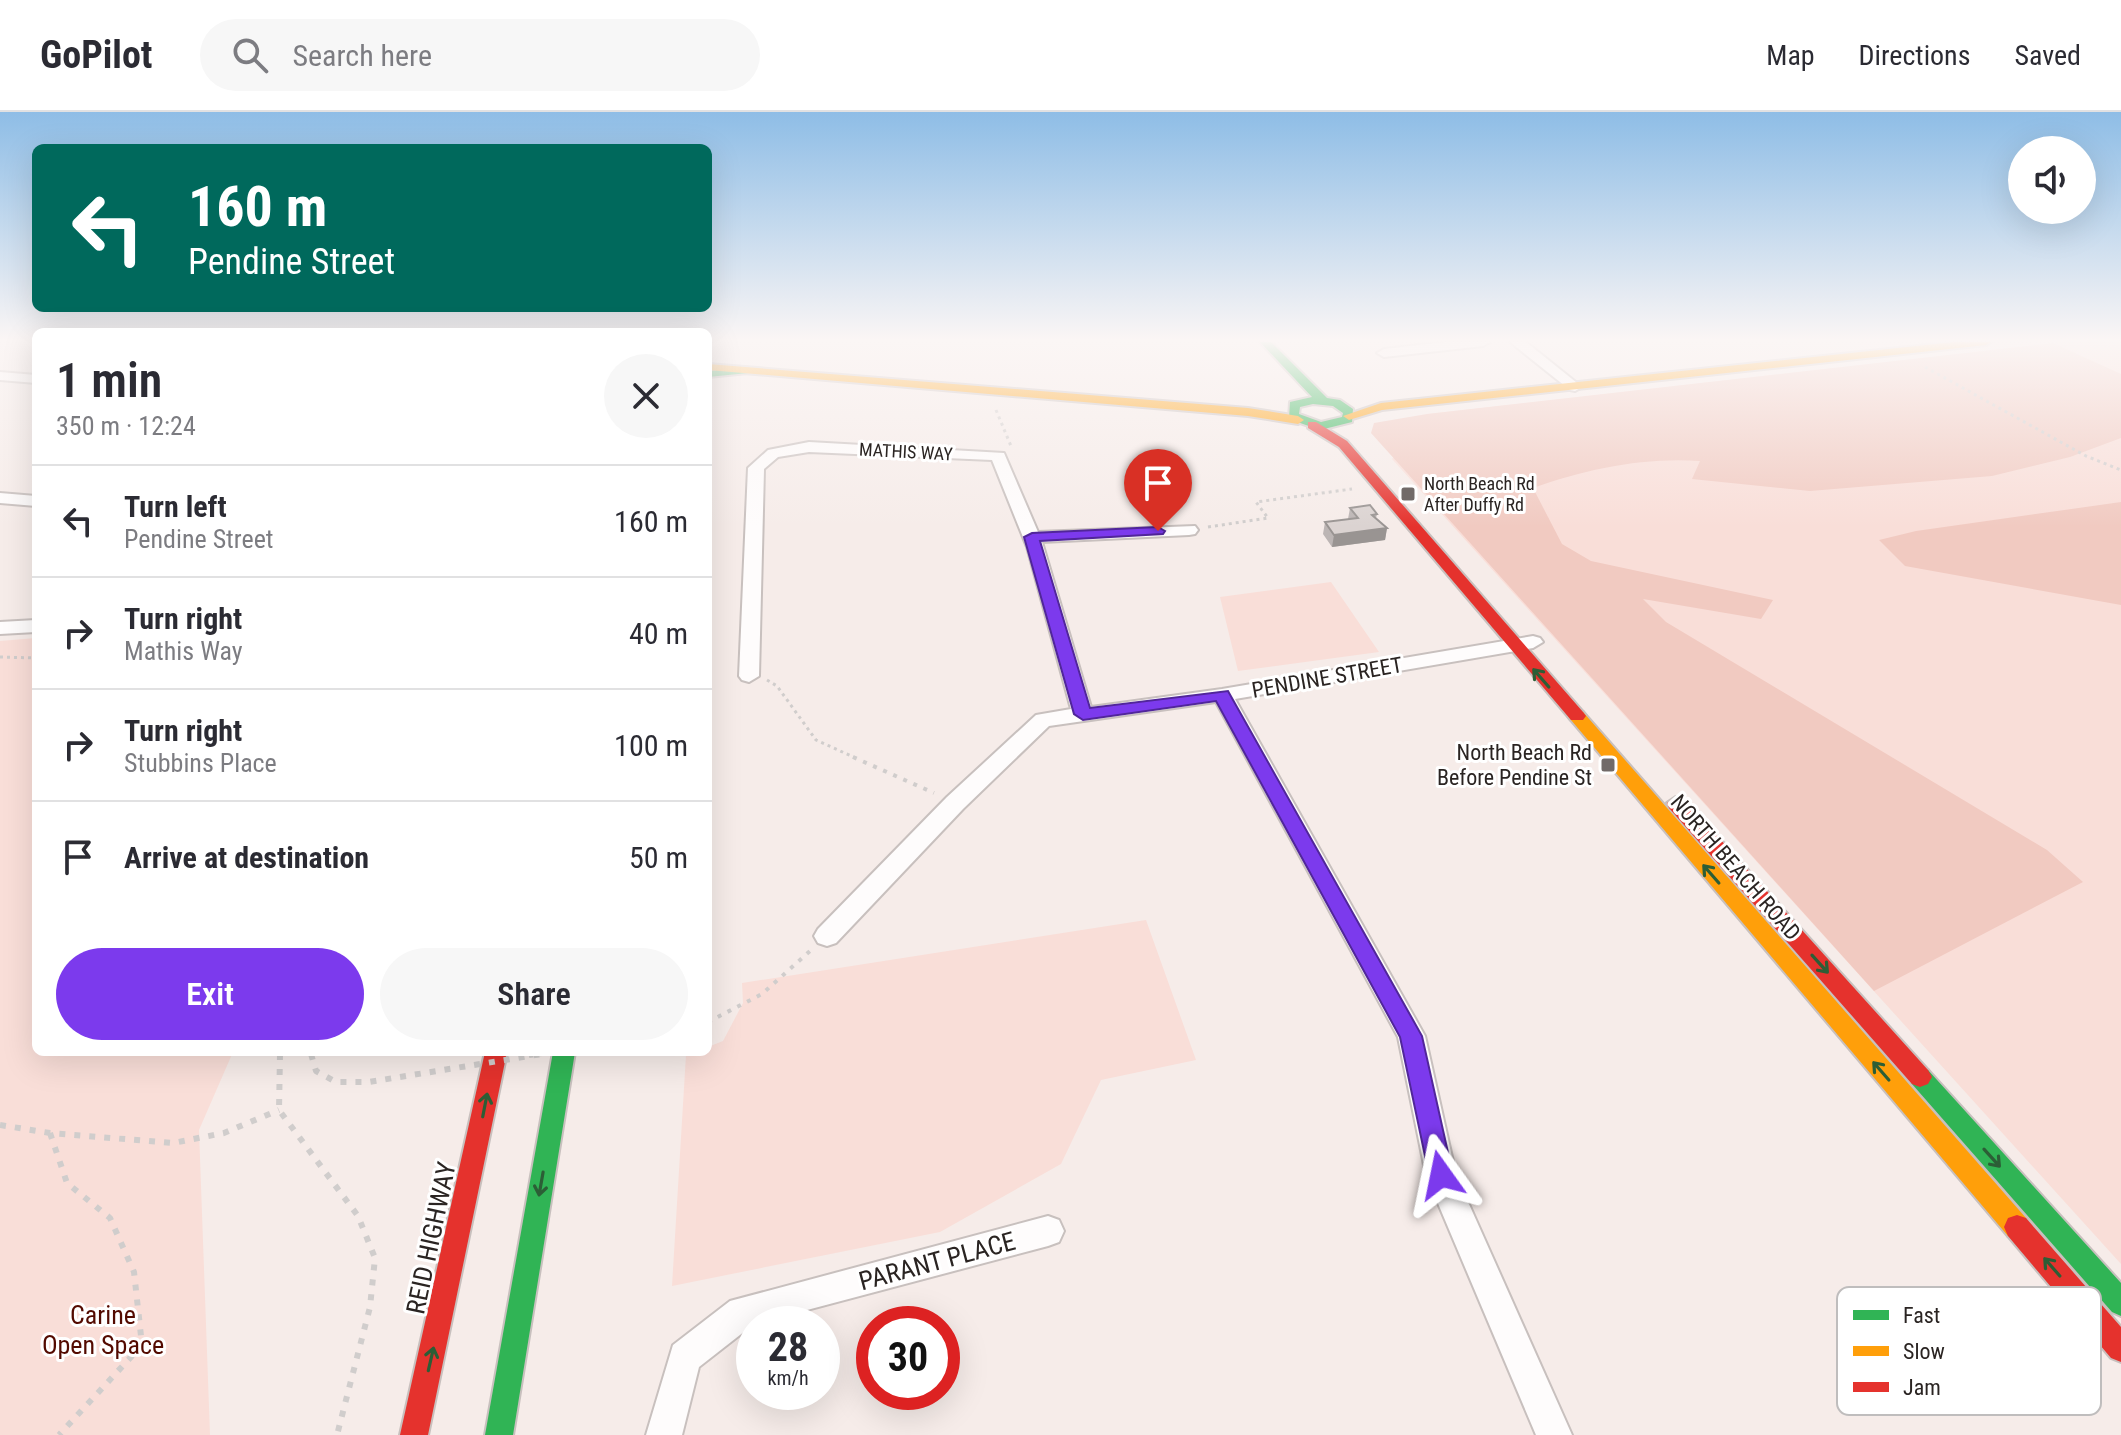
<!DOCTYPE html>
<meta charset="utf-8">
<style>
:root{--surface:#fff;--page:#f7f7f7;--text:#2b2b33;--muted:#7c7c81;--line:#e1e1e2;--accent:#7c3aed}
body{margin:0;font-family:"Roboto Condensed",sans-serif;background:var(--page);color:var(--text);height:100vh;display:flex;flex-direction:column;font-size:30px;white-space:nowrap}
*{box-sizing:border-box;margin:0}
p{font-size:26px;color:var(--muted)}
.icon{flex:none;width:44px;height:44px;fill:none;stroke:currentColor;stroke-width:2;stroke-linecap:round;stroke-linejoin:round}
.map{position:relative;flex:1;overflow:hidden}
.panel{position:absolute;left:32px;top:216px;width:680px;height:728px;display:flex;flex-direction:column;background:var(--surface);border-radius:12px;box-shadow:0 8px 32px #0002}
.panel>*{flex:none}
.guide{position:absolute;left:32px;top:32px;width:680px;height:168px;border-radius:12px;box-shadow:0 8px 32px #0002;background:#00695c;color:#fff;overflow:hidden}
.buttons{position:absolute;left:2008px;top:24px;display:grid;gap:16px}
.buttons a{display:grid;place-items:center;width:88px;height:88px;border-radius:50%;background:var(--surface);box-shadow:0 8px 32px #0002;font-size:40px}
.speed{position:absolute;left:736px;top:1194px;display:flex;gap:16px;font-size:40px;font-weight:700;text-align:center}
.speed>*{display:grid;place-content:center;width:104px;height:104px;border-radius:50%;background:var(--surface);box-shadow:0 8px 32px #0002;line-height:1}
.speed small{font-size:20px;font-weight:400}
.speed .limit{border:12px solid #d22;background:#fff;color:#111}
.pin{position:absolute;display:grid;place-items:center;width:68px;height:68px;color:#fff;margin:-82px -34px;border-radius:50% 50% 50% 0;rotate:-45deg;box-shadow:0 0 8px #0007}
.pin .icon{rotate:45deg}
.me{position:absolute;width:88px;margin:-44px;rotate:348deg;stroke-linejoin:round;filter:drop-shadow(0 0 6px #0008)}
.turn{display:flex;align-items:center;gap:28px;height:168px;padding:0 24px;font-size:36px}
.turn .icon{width:104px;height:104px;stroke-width:2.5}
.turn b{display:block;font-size:56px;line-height:68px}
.round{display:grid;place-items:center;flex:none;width:84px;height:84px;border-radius:42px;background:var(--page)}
.headline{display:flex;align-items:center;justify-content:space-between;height:136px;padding:0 24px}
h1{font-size:48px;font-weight:600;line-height:60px}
.button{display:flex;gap:16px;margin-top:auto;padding:16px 24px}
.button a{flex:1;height:92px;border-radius:48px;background:var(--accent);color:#fff;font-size:32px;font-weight:600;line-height:92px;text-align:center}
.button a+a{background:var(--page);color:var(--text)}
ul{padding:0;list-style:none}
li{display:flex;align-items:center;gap:24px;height:112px;padding:0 24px;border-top:2px solid var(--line)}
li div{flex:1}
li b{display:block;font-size:30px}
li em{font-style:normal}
header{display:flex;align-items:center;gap:48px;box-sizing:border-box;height:112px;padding:0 40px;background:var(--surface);border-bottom:2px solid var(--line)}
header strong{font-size:38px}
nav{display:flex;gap:44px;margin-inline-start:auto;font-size:28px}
.search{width:560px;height:72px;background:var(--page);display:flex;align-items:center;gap:20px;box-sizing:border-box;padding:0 28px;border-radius:44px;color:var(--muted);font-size:30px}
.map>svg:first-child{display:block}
</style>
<header>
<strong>GoPilot</strong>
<div class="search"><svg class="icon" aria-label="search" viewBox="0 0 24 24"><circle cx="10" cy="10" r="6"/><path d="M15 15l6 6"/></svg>Search here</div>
<nav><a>Map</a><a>Directions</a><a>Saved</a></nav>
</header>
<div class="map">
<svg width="2121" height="1323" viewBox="0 0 2121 1323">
<rect width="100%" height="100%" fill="#f6ece9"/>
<path fill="#f9ded8" d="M2064,230H2121V1152L1392,347L1428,302Z
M1331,470L1379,540L1238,559L1220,485Z
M36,526V940H233L199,1018L210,1323H0V529Z
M1146,808L1196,948L1101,968L1061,1052L940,1120L672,1174L686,943L708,940V935L723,929L743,891L742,871Z"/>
<path fill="#f1cac1" d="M2053,231L2121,262V326L2070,345L1992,364L1810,379L1692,367L1700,349C1644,345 1586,357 1533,376L1562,432L1591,449L1773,488L1761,507L1643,487L1666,510L2047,738L2083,770L1874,879L1371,321L1374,311L1427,302Z
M2121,390V493L1905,454L1879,428L1916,419Z"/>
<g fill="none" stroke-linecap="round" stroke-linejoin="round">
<defs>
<path id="street" d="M1445,230H1490L1483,234L1384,245L1377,241L1384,237Z
M1510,230H1526L1582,275L1575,279L1570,278Z
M0,260L36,263V271L0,268Z
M809,330L1004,341L1038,420L1195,414L1198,418L1195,422L1189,423L1042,430L1091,595L1222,577L1533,524L1540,526L1543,530L1533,536L1235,587L1425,924L1456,1063L1572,1323H1536L1426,1063L1398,925L1216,590L1049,614L963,697L836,831L827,834L818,831L814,824L818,817L947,685L1036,603L1071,597L1027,435L992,348L809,340L778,345L764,357L759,564L749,570L742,568L739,564L748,356L768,338Z
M0,381L36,384V394L0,391Z
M36,508V520L0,522V510Z
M1048,1104L1059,1108L1064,1119L1059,1130L1048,1134L754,1212L699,1255L682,1323H646L673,1233L730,1189Z"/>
<path id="fast" d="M1260,230H1271L1327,286L1340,288L1353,297L1352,310L1320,318L1289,307L1290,290L1312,285ZM1313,292L1333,294L1343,301L1342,305L1321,310L1299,302L1300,295Z
M744,256L750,259L748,261L708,265V259Z
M553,940H575L513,1323H485Z
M1920,955L1928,958L2121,1171V1204L2112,1200L1912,972L1908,965L1912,958Z"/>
<path id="slow" d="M1954,230H1991L1986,233L1382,298L1349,308L1343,304L1381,291Z
M708,252L1248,296L1298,304L1304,308L1298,312L1248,304L708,258Z
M1577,598L1583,600L2026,1106L2030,1115L2026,1124L2017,1127L2008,1124L1571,608L1568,604L1571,600Z"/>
<path id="jam" d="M1308,310H1316L1347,329L1583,600L1586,604L1583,608H1571L1339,335L1308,316Z
M1676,685L1683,686L1928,958L1932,965L1928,972L1920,975L1912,972L1669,696L1667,691Z
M485,940H507L428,1323H400Z
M2017,1103L2026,1106L2121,1215V1250L2111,1246L2008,1124L2004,1115L2008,1106Z"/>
</defs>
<use href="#street" stroke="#c8c0be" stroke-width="4"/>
<use href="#fast" stroke="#c8c0be" stroke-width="4"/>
<use href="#slow" stroke="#c8c0be" stroke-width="4"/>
<use href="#jam" stroke="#c8c0be" stroke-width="4"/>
<path stroke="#d0cdcc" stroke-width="3" stroke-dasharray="3 4" stroke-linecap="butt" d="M1925,255L2086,344L2121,358
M996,298L1011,334
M1208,415L1268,406L1256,390L1352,377
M0,545L36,546
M767,568L777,574L816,628L858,647"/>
<path stroke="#d0cdcc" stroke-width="4" stroke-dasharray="4 7" stroke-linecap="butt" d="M853,645L934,681
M708,910L762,882L810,839
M280,944V940"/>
<path stroke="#d0cdcc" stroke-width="6" stroke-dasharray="6 9" stroke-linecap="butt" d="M280,942L279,998L358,1104L375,1146L370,1195L337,1323
M0,1013L50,1021L173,1031L224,1021L279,998
M50,1021L67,1071L110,1106L134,1160L142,1233L59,1323"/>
<use href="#street" fill="#fefcfc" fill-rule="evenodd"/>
<use href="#fast" fill="#30b455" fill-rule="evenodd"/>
<use href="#slow" fill="#ff9f0a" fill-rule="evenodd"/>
<use href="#jam" fill="#e5322d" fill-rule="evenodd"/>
<path stroke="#d0cdcc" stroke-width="4" stroke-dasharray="4 7" stroke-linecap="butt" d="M310,940L311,944
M529,944L556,940"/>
<path stroke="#d0cdcc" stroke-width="6" stroke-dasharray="6 9" stroke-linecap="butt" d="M311,942L316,959L336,970H369L542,942"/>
</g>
<path fill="#bcb5b4" d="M1350,396L1377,402L1376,406L1387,416L1385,428L1332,435L1323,422L1325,410L1348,407Z"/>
<path fill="#999492" d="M1387,416L1385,428L1332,435L1334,423Z"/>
<path fill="#dbd3d1" stroke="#999492" stroke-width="2" d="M1370,393L1377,402L1372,403L1387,416L1334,423L1325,410L1358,406L1350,396Z"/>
<defs><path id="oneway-shaft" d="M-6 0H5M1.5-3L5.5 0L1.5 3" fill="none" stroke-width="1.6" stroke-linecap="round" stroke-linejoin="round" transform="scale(2)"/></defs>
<g stroke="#2c5e36">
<use href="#oneway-shaft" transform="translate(1541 566) rotate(-131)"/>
<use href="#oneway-shaft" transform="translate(1711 762) rotate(-131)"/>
<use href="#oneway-shaft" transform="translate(1820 852) rotate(48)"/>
<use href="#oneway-shaft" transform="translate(1881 959) rotate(-131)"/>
<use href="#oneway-shaft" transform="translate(485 993) rotate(-79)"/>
<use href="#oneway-shaft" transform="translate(1992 1046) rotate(48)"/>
<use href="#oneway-shaft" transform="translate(541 1072) rotate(100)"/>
<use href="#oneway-shaft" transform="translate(2052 1155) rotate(-131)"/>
<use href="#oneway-shaft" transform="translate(431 1247) rotate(-77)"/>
</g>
<linearGradient id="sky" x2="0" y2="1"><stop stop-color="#8ebde6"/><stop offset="0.55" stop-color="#fbf6f5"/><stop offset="1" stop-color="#fbf6f5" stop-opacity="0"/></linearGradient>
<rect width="2121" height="415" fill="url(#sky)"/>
<path fill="#7c3aed" stroke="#51269a" stroke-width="2" d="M1158,415L1165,419L1163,422L1040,429L1090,596L1228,579L1422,924L1453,1063L1450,1071L1441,1075L1432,1071L1429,1063L1400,925L1216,589L1083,608L1074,602L1024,425L1032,421Z"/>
<g fill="#716a68" stroke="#fff" stroke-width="3">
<rect x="1400" y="374" width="16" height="16" rx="4"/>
<rect x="1600" y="645" width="16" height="16" rx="4"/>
</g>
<g text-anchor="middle" stroke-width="6" stroke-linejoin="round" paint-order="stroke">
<g font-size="18" fill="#2a2422" stroke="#fff">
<text transform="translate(906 340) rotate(3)" y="6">MATHIS WAY</text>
</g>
<g font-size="18" fill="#2a2422" stroke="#fff" text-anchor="start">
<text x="1424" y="378">North Beach Rd<tspan x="1424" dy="21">After Duffy Rd</tspan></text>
</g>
<g font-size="22" fill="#2a2422" stroke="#fff">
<text transform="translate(1327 565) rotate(-10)" y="8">PENDINE STREET</text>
<text transform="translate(1736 755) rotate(49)" y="8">NORTH BEACH ROAD</text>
</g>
<g font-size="22" fill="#2a2422" stroke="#fff" text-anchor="end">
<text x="1592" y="648">North Beach Rd<tspan x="1592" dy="25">Before Pendine St</tspan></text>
</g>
<g font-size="26" fill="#2a2422" stroke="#fff">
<text transform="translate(431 1126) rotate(-78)" y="9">REID HIGHWAY</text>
<text transform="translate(937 1149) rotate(-15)" y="9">PARANT PLACE</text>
</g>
<g font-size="26" fill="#530a00" stroke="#fff">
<text x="103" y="1212">Carine<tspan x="103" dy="30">Open Space</tspan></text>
</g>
</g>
<rect x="1837" y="1175" width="264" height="128" rx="12" fill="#fff" stroke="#bfbdbd" stroke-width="2"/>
<rect x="1853" y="1198" width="36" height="10" fill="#30b455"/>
<rect x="1853" y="1234" width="36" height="10" fill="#ff9f0a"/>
<rect x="1853" y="1270" width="36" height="10" fill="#e5322d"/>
<g font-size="22" fill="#2a2422">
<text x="1903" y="1211">Fast</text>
<text x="1903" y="1247">Slow</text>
<text x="1903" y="1283">Jam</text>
</g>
</svg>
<div class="buttons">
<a><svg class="icon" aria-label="sound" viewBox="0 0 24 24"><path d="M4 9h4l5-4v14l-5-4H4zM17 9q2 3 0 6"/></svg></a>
</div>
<div class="speed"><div>28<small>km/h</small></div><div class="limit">30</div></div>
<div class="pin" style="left:1158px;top:419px;background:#d93025"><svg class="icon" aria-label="arrive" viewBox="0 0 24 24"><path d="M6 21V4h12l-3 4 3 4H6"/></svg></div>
<svg class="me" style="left:1441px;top:1063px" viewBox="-20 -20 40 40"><path d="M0-17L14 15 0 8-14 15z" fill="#7c3aed" stroke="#fff" stroke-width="4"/></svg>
<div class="guide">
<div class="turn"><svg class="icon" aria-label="left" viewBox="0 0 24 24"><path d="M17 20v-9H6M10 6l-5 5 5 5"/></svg><div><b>160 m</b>Pendine Street</div></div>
</div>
<section class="panel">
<div class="headline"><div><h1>1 min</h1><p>350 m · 12:24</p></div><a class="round"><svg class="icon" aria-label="close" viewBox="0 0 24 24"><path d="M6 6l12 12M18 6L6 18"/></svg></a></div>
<ul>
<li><svg class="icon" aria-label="left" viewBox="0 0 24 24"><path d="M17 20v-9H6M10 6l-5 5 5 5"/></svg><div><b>Turn left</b><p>Pendine Street</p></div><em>160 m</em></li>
<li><svg class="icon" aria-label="right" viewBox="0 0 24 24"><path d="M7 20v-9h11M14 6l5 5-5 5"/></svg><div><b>Turn right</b><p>Mathis Way</p></div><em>40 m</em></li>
<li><svg class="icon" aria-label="right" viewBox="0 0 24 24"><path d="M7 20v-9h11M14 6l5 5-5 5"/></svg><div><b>Turn right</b><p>Stubbins Place</p></div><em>100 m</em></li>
<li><svg class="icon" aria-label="arrive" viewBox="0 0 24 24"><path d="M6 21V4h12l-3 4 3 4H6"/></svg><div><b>Arrive at destination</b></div><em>50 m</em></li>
</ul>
<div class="button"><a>Exit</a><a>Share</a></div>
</section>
</div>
